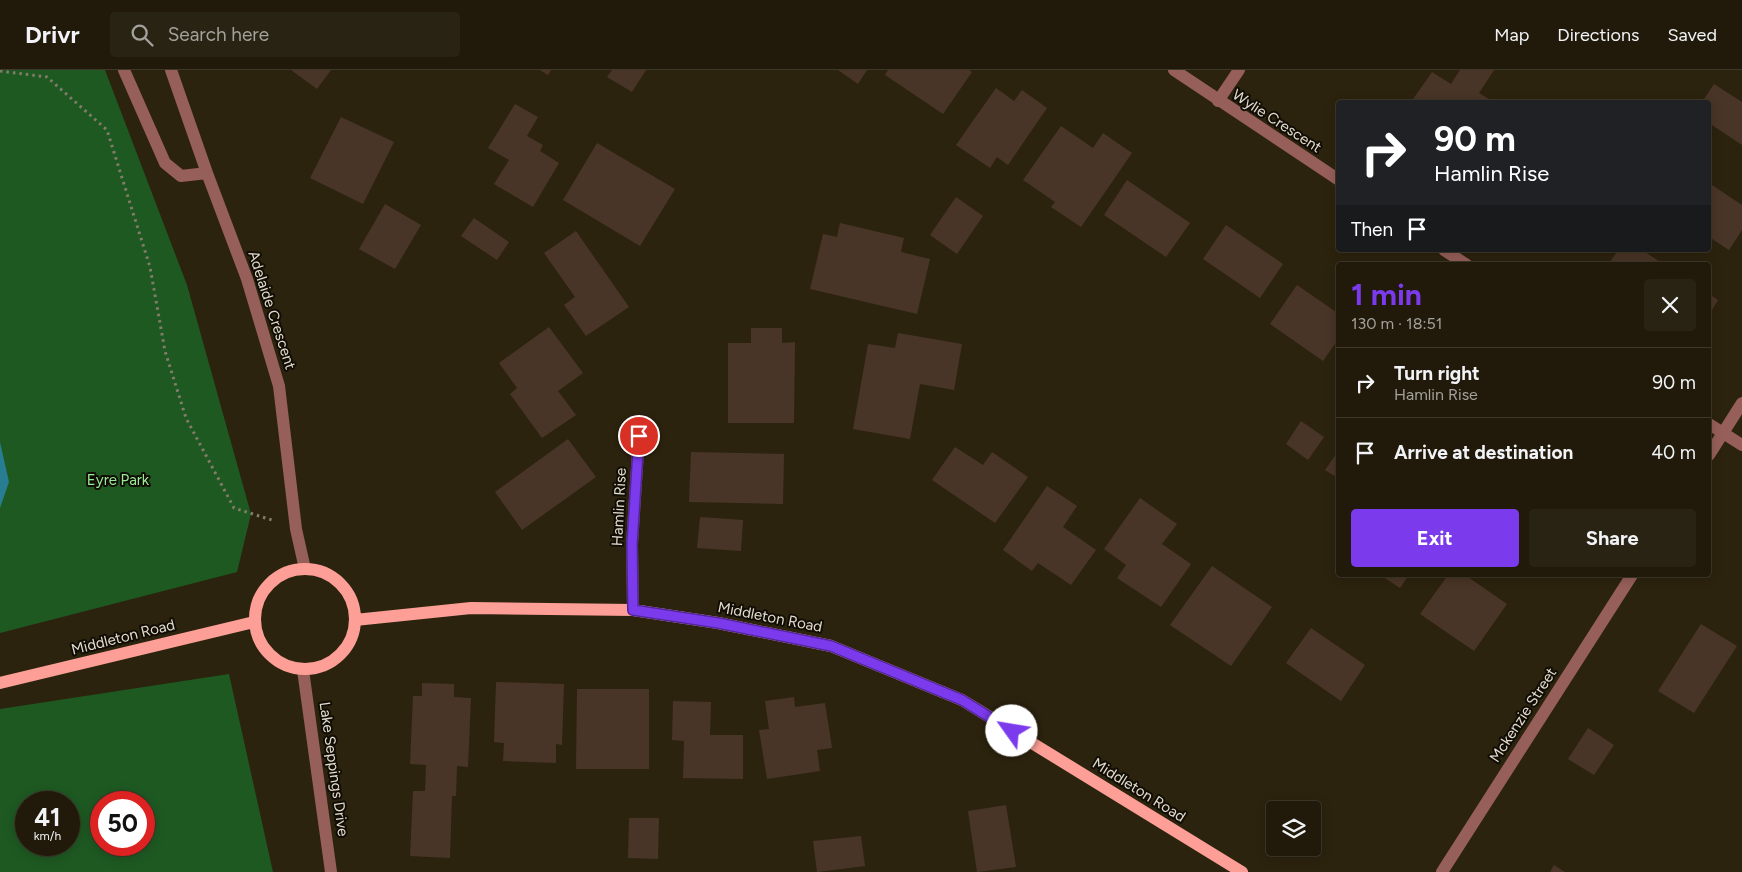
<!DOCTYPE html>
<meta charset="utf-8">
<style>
:root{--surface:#211a0a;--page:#292313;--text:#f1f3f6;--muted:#a2a19c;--line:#3e382b;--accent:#7c3aed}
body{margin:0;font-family:Figtree,sans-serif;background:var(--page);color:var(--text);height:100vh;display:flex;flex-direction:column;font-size:19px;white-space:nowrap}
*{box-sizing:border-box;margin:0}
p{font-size:16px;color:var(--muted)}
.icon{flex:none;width:28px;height:28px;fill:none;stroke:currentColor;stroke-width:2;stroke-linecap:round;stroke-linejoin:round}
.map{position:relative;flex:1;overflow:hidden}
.drawer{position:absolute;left:1336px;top:192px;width:375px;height:315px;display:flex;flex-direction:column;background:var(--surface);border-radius:5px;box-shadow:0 2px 12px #0003,0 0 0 1px var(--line)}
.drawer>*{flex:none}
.hud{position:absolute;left:1336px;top:30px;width:375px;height:152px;border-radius:5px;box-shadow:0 2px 12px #0003,0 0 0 1px var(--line);background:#202124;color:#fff;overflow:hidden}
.controls{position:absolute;left:1266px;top:731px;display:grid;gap:10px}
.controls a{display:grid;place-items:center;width:55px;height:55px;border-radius:5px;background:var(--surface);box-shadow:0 2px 12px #0003,0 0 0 1px var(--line);font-size:25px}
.speed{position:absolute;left:15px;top:721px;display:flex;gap:10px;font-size:25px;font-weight:700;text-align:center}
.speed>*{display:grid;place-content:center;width:65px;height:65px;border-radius:50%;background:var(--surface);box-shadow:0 2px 12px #0003,0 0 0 1px var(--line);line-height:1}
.speed small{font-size:12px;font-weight:400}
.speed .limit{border:8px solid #d22;background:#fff;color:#111}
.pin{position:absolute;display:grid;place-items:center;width:42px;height:42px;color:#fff;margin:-21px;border:2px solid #fff;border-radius:50%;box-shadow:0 1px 5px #0007}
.me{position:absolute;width:55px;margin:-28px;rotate:302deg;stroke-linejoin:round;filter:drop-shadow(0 0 4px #0008)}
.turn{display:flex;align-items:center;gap:18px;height:105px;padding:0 15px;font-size:22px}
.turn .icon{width:65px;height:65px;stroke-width:2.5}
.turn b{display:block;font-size:35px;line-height:42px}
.then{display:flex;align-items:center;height:48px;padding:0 15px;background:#0003;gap:10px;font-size:19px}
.round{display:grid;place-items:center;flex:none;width:52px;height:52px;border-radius:5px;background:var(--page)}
.headline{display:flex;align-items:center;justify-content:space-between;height:85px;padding:0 15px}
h1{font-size:30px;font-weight:700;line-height:38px;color:var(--accent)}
.action{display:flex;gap:10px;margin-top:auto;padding:10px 15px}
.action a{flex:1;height:58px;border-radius:5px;background:var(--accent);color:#fff;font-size:20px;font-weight:700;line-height:58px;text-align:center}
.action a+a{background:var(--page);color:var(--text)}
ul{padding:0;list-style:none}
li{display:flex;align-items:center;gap:15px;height:70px;padding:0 15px;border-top:1px solid var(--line)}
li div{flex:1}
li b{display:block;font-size:19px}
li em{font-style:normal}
header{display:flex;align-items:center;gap:30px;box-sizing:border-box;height:70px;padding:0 25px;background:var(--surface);border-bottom:1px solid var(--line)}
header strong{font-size:24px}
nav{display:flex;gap:28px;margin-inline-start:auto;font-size:18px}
.search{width:350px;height:45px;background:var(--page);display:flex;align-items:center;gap:12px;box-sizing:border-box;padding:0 18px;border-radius:5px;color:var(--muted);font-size:19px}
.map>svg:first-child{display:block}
</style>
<header>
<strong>Drivr</strong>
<div class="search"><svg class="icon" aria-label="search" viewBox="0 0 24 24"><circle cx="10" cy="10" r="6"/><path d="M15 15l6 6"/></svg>Search here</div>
<nav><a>Map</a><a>Directions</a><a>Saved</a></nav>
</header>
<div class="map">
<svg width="1742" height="802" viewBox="0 0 1742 802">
<rect width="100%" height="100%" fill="#2c230e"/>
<path fill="#1e5922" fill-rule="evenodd" d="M0,0H105L187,215L251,444L237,502L0,563Z
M229,604L273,802H0V639ZM69,732V775H26V732ZM101,732H144V775H101Z"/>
<path fill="#297d93" d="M0,372L9,412L0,438Z"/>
<path fill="#493527" d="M291,0H331L317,19Z
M540,0H551L548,5Z
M612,0H646L632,22L607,7Z
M838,0H867L858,14Z
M888,0H969L972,2L943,44L885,5Z
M1460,0H1494L1479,23L1494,32H1411L1432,2L1451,14Z
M1714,14L1742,32V75L1709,53V32H1702Z
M996,18L1014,31L1022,20L1047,38L1008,95L997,87L990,98L956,75Z
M515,34L538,47L527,66L543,75L540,81L559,93L533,137L494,114L509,90L488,78Z
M341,47L394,72L363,134L310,108Z
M1061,56L1093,78L1103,63L1132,83L1081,157L1051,137L1055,132L1023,110Z
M597,73L675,119L640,176L563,130Z
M1127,110L1190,153L1166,187L1104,145Z
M1709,113L1742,135V160L1729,180L1709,167Z
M956,127L983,146L957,184L930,165Z
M385,134L421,155L395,199L359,179Z
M474,148L509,172L497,190L461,166Z
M840,153L904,168L901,182L930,189L917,244L810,219L823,164L837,167Z
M1226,155L1283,194L1260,228L1203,189Z
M576,161L629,237L586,266L564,235L575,227L544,183Z
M1618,180H1642L1665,195H1608Z
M1297,215L1339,244V268L1323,291L1270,254Z
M1709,224L1718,230L1709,245Z
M549,257L583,303L558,321L576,345L542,368L510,324L517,318L499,293Z
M751,258H782V273L795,272L794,353H728V273H751Z
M898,263L962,274L954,320L920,314L910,369L853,359L868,274L895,278Z
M1301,351L1324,367L1308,390L1286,374Z
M568,369L596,407L522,460L495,422Z
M955,377L983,395L992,382L1028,407L995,453L932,410Z
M1339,380V409L1325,400Z
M691,382L784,384L783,434L689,432Z
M1047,416L1077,436L1063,457L1096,480L1071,515L1038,493L1032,501L1003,480Z
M1140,428L1177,454L1162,474L1191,494L1161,537L1117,508L1126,495L1104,479Z
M700,447L743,450L741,481L697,478Z
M1212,496L1272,537L1231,596L1170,555Z
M1380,505H1409L1400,518Z
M1448,505H1465L1507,534L1474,581L1420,544Z
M1701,554L1737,576L1694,643L1658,621Z
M1311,558L1365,595L1341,631L1286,593Z
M496,612L564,614L562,675L556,674V693L503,691L504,673L494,672Z
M422,613L454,614V627L471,628L468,697L457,696L456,726H452L450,788L410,786L413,721H425L426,695L410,694L413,626H422Z
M577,619H649V699H576Z
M794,627L795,637L825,633L832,678L817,680L820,701L767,709L759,660L769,659L765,631Z
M673,631L711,632L710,665H743V709L683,708L684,671L672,670Z
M1588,658L1614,675L1594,705L1568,689Z
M1006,735L1016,797L977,802L968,741Z
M629,748H659L658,789L628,788Z
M861,766L865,796L817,802L813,771Z
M1554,795L1565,802H1550Z"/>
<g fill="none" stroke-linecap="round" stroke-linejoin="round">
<path stroke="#837c6a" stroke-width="3" stroke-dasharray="2.5 4" stroke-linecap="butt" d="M0,1L47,7L107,60L150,197L165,281L186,348L234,438L275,451"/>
<path stroke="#975f59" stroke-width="12" d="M124,0L165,93L181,106L207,103
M171,0L207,103L247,209L279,316L296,459L305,499
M1174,0L1339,110
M1218,31L1239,0
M1444,180L1467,195
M1709,354L1742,375
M1709,385L1742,333
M633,540L632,474L639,366
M303,600L331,802
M1442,802L1632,505"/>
<path stroke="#fd9f96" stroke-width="12" d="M255 549a50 50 0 1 1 100 0a50 50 0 1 1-100 0Z
M355,550L471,538L633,540L718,553L831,576L962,630L1242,802
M0,613L254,552"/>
</g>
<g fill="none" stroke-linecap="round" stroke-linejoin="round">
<defs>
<path id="route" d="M639,366L632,474L633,540L718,553L831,576L962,630L1012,661"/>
</defs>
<use href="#route" stroke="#51269a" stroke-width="12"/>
<use href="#route" stroke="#7c3aed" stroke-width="9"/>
</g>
<g text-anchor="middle" stroke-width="4" stroke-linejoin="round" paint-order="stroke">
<g font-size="15" fill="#e2dccf" stroke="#110d05">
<text transform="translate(1277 51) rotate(33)" y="5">Wylie Crescent</text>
<text transform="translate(272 240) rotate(72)" y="5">Adelaide Crescent</text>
<text transform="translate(619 437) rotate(-87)" y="5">Hamlin Rise</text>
<text transform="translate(770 547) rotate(11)" y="5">Middleton Road</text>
<text transform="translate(123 567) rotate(-14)" y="5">Middleton Road</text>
<text transform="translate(1523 645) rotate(-57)" y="5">Mckenzie Street</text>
<text transform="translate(334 699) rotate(82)" y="5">Lake Seppings Drive</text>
<text transform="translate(1139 720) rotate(32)" y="5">Middleton Road</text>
</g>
<g font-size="15" fill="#98ea99" stroke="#110d05">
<text x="118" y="415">Eyre Park</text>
</g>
</g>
</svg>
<div class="controls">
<a><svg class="icon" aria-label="layers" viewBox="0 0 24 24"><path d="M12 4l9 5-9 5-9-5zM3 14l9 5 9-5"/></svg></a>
</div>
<div class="speed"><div>41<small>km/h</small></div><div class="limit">50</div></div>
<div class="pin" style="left:639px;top:366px;background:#d93025"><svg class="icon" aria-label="arrive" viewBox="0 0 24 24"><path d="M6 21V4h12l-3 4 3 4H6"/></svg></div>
<svg class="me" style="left:1012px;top:661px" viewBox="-20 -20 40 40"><circle r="19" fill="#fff"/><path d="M0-13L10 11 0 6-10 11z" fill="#7c3aed"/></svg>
<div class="hud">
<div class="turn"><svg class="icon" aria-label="right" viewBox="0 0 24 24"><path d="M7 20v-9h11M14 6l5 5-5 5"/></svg><div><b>90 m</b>Hamlin Rise</div></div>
<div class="then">Then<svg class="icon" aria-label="arrive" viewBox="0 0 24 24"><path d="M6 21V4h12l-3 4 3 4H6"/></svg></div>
</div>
<section class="drawer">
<div class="headline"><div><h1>1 min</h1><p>130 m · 18:51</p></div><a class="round"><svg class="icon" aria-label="close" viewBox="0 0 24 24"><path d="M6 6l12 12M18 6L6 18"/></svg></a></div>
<ul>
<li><svg class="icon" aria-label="right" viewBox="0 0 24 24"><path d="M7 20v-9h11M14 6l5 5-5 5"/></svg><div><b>Turn right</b><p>Hamlin Rise</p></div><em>90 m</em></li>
<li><svg class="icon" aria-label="arrive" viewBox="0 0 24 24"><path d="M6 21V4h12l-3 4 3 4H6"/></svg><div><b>Arrive at destination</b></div><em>40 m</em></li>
</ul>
<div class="action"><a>Exit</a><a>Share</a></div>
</section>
</div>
